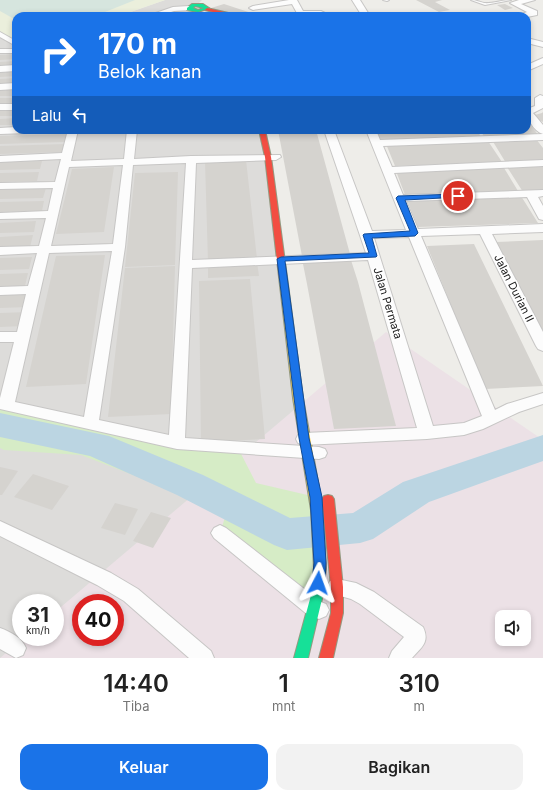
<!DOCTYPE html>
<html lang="id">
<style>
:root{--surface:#fff;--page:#f2f2f2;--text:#222;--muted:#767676;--accent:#1a73e8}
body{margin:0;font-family:Inter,sans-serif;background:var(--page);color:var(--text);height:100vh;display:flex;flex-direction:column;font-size:15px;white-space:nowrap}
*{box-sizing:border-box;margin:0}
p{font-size:13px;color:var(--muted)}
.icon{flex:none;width:22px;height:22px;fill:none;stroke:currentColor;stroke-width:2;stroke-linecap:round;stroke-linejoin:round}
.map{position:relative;height:658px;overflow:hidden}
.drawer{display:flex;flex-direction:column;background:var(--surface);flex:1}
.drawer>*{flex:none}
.hud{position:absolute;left:12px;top:12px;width:519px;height:122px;border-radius:12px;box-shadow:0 2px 6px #0003;background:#1a73e8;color:#fff;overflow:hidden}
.fabs{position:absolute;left:495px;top:610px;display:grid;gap:8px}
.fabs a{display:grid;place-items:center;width:36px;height:36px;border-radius:8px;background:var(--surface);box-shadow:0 2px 6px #0003;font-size:20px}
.speed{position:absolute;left:12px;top:594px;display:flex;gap:8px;font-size:20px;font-weight:700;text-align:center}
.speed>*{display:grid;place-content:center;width:52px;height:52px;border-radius:50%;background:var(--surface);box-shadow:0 2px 6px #0003;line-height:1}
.speed small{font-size:10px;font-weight:400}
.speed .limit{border:6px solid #d22;background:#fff;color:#111}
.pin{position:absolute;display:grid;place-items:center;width:34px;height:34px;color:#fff;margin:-17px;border:2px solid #fff;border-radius:50%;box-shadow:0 1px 4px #0007}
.me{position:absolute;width:44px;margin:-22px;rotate:4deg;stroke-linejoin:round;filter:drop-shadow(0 0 3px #0008)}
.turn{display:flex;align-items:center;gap:14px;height:84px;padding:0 20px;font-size:18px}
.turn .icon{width:52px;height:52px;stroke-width:2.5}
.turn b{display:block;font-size:28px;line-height:34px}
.then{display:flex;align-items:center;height:38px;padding:0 20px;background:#0003;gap:8px;font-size:15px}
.eta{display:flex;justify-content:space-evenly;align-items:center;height:68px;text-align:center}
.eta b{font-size:24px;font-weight:600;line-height:28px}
.cta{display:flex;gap:8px;margin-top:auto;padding:8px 20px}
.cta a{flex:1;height:46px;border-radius:12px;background:var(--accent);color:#fff;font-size:16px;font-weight:600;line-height:46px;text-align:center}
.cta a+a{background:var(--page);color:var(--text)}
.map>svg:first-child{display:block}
</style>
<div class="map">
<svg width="543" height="658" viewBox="0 0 543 658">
<rect width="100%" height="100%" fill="#eeede9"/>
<path fill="#dddcda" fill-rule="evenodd" d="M165,0H202L197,5L201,11L227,16H119Z
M0,34L16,43V130H262L307,453L301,658H0ZM21,603H55V637H21ZM81,603H115V637H81Z"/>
<path fill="#ece1e6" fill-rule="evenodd" d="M386,332L543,440V658H0L25,637H55V612ZM81,603H115V637H81ZM502,617H524V639H502Z"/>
<path fill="#ebefdc" d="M0,0H165L119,16H16V43L0,34Z"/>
<path fill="#d6ecc6" d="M0,403L238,448L256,483L316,497L315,609L220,533L227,511L81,455L4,450L0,448Z"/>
<path fill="#d6e5de" d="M0,0H135L95,16H16V20L0,11Z"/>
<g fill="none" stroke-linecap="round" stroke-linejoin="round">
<path fill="#bbd5e2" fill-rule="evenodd" d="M0,413L109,436L203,475L290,518L353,513L403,482L543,435V461L429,502L373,539L360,543L287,550L274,545L177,495L90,456L0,437Z"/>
</g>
<path fill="#d5d3cf" d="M416,0H442L435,2L450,10L439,12Z
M224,4L261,16H236L211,8Z
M505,4L513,8L505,10L497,5Z
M16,54V59L0,60V55Z
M16,61V66L0,67V62Z
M0,71H16V76L0,77Z
M16,78V84H0V79Z
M16,89V96H0V90Z
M0,98H16V104H0Z
M16,109V116H0V110Z
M543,112V122L531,116L542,113Z
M16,118V125H0V119Z
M527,120L539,136L485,138L480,130H527Z
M278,130H316L350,254L302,256Z
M375,130H477L481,137L379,140Z
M68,134L66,142L0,144V136Z
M536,139L543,148V162L506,163L492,140Z
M488,141L502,162L395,166L386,144Z
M66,144L64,152L0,154V146Z
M246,160L257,259L235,261L234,256V261L208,262L205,161Z
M42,161L40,169L0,170V162Z
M543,166V192H523L507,167Z
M114,167L104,232L56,234L72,169Z
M504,168L518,191L405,195L396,171Z
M39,172L37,181L0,182V173Z
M178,172L175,265L125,267L135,173Z
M46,188L43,198L0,199V190Z
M521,196L538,223L418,227L407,200Z
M44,201L42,211L0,212V202Z
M36,221L34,232L0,233V223Z
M33,235L30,247L0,248V237Z
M543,240V331L496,242Z
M474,244L543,386L485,389L427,246Z
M105,255L86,384L26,387L56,256Z
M32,257L29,269L0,270V258Z
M350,257L358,282L307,284L302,259L328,258L329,263L328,258Z
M257,262L259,276L208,278V264Z
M175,266L171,414L108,417L125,268Z
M28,273L25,286L0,287V274Z
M250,279L265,439L201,442L199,281Z
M358,282L364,305L396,426L334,429L307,284Z
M32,293L28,307L0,308V295Z
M28,312L24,326L0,327V313Z
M0,467L18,471L2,495H0Z
M33,474L69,486L52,510L14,497Z
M115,503L138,509L125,535L101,528Z
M151,512L171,518L153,548L133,541Z"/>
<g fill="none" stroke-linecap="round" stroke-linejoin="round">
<defs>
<path id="lane" d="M383,0H389L387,1Z
M471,0C476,0 480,2 484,3C491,4 503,0 511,0L485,5Z"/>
<path id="street" d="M289,0H297L303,11H321L325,13L321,15H298L292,4L253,10L249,8L253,6Z
M352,0H360L370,16H362Z
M519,0H535L521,4L537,11V15L527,17L516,16L527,12L510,3Z
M189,6L193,8L192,10L174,11L159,16H147L173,7Z
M0,32L16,41V46L0,37Z
M527,38L543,42V47L527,43Z
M0,49H16V53H0Z
M543,58V64L527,71V65Z
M16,65V71L0,72V66Z
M16,83V89L0,90V84Z
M540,95L543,96V108L533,113L543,125V134C533,131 527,118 527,109L535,106V98Z
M0,104H16V110H0Z
M16,127V130H32L27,133L0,134V128Z
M68,130H78L71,161L124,159L127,130H137L134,159L191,156L280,155L281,157L276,160L196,163L192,260L366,253L324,130H334L372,231L406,230L366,130H376L380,140L543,134V140L383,146L392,167L543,160V166L394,173L403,195L543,190V196L538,197L543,206V220L539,219L527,197L406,201L418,229L543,224V232L492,234L543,332V351L538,349L536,346L480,234L421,236L495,410L507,404L543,393V404L519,412L483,429L464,435L427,439L304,445L298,443L296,439L298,435L304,433L417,428L368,260L192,268L185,438L319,447L325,449L327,453L325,457L319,459L177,449L0,409V398L14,342H0V332H17L26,294L0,295V287L28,286L37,253L0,255V247L39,246L46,218L0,219V213L48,211L53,188L0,189V183L55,182L61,159L0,162V156L62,153ZM186,163L169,435L99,420L125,247L133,165ZM123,165L113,244L51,246L69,167ZM409,237L482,416L464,423L433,426L374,238ZM112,251L84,417L15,402L49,253Z
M0,521L111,573L138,589L211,651L214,658H189L124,601L97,585L0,536Z
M220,525L226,528L321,602L326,604L329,610L326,616L319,619L308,615L214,538L211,533L214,528Z
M337,579L356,583L374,592L423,627C430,642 422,647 412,658H389L392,651L404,637L360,604L351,599L330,593L327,587L330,581Z
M0,628C11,632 22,638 26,648L23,655L16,658L0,649Z"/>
<path id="fast" d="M192,4H203L209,8L198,12L187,10V8ZM195,6L204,8L198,10L193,8Z
M320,563L324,564L326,568L322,599L308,658H294L310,599L314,568L316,564Z"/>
<path id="slow" d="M280,275H286L287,277L303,398L323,510L326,568L324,572L320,573L316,572L314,568L311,510L293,398L279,277Z"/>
<path id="jam" d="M207,8L237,15V16H229L205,10Z
M259,130H265L271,157L287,277L283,279L279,277L265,157Z
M328,495L332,496L334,499L343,587V613L333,658H319L331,613V587L322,499L324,496Z"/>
</defs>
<use href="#lane" stroke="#c7c6c5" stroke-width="2"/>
<use href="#street" stroke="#c7c6c5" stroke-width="2"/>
<use href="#fast" stroke="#949980" stroke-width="2"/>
<use href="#slow" stroke="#949980" stroke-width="2"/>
<use href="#jam" stroke="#949980" stroke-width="2"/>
<use href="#lane" fill="#fcfcfc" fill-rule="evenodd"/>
<use href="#street" fill="#fcfcfc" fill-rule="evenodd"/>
<use href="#fast" fill="#16e098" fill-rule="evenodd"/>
<use href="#slow" fill="#ffcf43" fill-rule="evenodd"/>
<use href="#jam" fill="#f24e42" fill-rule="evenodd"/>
</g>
<path fill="#1a73e8" stroke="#114b97" d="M458,194H460V197L405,200L418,233L415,236L372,238L377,256L376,257L285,261L309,438L322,497L326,563L325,583L323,586L318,588L314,586L312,583L314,563L310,497L299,438L277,259L281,257L369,253L363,235L364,234L410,231L396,198L398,196Z"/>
<g text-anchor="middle" stroke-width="3.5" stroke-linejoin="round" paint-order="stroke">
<g font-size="11" fill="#202020" stroke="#fff">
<text transform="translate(514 288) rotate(63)" y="4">Jalan Durian II</text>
<text transform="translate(388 303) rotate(73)" y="4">Jalan Permata</text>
</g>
</g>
</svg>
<div class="fabs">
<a><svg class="icon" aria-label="sound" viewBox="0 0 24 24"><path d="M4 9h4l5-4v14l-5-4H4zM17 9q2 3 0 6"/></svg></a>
</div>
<div class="speed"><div>31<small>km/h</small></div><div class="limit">40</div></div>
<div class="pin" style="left:458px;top:196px;background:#d93025"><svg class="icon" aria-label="arrive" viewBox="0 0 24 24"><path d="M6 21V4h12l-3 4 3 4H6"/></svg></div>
<svg class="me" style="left:318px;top:583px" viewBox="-20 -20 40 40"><path d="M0-17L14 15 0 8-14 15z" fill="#1a73e8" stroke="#fff" stroke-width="4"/></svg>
<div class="hud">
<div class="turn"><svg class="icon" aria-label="right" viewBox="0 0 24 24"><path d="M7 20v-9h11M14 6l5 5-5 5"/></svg><div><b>170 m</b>Belok kanan</div></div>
<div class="then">Lalu<svg class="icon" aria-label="left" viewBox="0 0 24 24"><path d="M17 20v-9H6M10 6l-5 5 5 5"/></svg></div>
</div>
</div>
<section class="drawer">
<div class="eta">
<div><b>14:40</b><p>Tiba</p></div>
<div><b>1</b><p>mnt</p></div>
<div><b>310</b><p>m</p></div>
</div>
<div class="cta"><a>Keluar</a><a>Bagikan</a></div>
</section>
